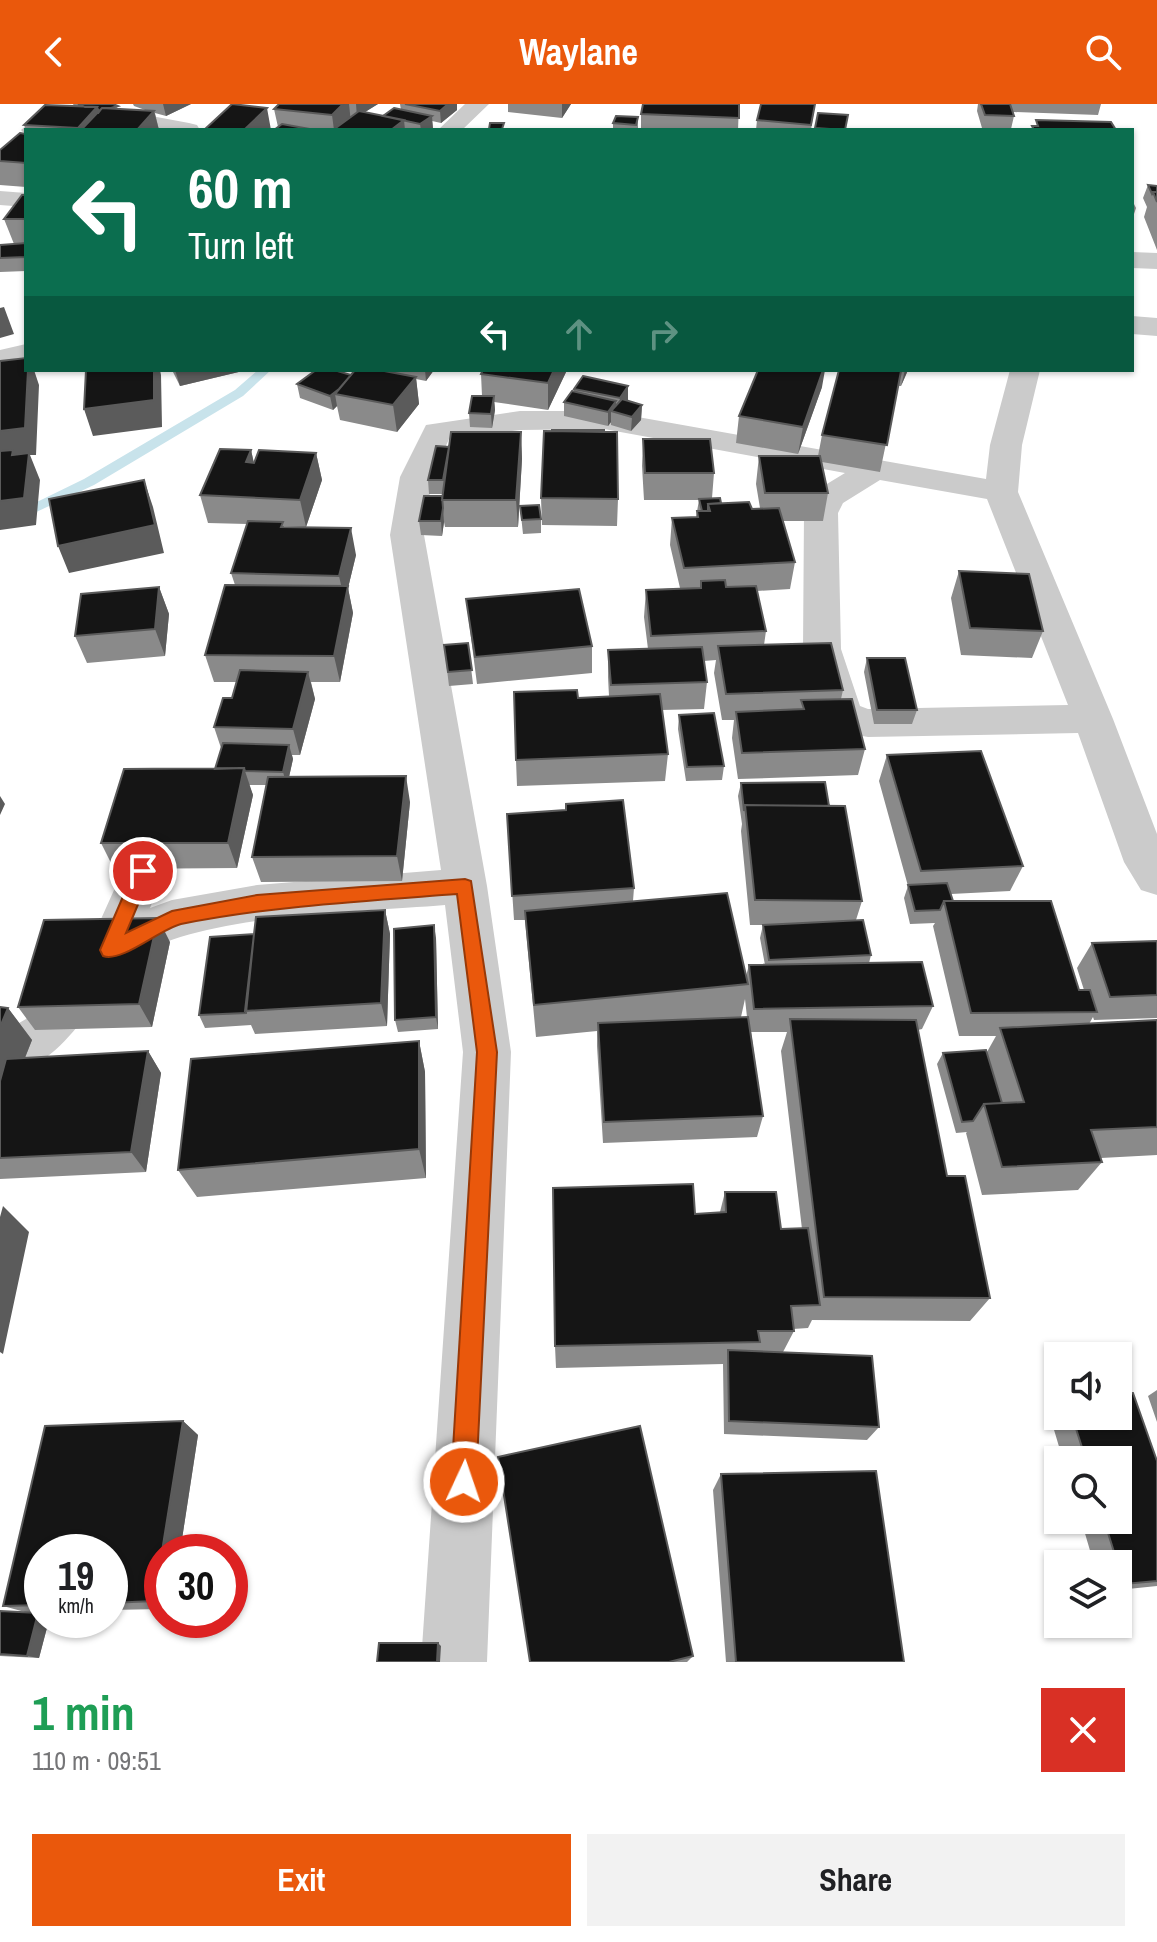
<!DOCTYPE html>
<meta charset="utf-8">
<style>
:root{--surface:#fff;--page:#f2f2f2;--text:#202124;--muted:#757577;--accent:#ea580c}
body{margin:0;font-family:"Archivo Narrow",sans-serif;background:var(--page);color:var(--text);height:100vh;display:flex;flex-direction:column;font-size:30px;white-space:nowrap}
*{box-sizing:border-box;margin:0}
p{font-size:26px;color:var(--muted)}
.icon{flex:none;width:44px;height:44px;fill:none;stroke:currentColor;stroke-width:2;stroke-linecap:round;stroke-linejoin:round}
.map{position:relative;height:1558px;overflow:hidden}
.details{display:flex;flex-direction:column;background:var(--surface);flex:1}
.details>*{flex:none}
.top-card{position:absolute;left:24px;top:24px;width:1110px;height:244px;border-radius:0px;box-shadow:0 2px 6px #0004;background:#0b6e4f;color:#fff;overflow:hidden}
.tools{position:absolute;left:1044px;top:1238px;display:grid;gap:16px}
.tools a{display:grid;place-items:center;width:88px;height:88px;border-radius:0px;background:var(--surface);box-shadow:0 2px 6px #0004;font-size:40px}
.speed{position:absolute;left:24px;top:1430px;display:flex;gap:16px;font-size:40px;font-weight:700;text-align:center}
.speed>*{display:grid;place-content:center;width:104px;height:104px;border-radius:50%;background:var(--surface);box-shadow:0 2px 6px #0004;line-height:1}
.speed small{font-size:20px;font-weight:400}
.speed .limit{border:12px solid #d22;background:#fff;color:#111}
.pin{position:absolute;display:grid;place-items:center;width:68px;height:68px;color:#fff;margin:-34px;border:4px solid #fff;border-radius:50%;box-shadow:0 2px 8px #0007}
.me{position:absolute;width:88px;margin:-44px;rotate:3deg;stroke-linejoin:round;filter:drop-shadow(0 0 6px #0008)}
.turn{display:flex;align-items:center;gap:28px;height:168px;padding:0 32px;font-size:36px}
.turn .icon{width:104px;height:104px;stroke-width:2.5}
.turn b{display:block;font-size:56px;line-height:68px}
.lanes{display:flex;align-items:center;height:76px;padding:0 32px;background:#0003;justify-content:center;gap:40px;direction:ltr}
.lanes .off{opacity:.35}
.round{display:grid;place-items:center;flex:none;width:84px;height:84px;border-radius:0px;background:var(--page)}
.head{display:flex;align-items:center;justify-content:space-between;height:136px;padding:0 32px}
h1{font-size:48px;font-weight:700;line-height:60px;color:#1e9e55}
.button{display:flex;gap:16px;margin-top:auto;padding:16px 32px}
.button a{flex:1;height:92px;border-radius:0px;background:var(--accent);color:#fff;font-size:32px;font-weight:700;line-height:92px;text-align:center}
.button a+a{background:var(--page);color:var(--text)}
header{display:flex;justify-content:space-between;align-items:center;height:104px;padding:0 32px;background:var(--accent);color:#fff;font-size:36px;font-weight:700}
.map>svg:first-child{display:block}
</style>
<header><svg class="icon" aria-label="back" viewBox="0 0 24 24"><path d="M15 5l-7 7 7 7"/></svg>Waylane<svg class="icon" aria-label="search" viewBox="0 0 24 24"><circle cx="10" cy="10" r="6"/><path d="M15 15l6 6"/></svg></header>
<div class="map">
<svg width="1157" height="1558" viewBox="0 0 1157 1558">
<rect width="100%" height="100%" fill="#fff"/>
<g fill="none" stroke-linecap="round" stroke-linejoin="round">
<path fill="#c8e3eb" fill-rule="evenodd" d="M258,266H271L243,292L94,381L0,425V416L84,375L235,286Z"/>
<path fill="#cbcbcb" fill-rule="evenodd" d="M465,0H489L462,26H438Z
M61,5L119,6L189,19L197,21L200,26H145L119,20L61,19L47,26H26V31L21,26L41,9Z
M0,87L26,89V103L0,101Z
M1132,148L1157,149V165L1132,164Z
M1132,212L1157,214V232L1132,230Z
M26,240V258L0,264V246Z
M1010,266H1040L1022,341L1018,388L1113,615L1157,730V791L1141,786L1124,758L1078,629L868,633L840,628L829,619L803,545L804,409L817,386L845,369L604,325L520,326L449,335L432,373L424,431L487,782L511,948L487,1558H421L463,948L445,801C366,808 185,809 126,860C117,867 111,880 104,889C70,932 54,958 0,978V930L26,915L92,835L128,755L143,750L158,755L165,767L150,804L172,796L257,781L441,766L390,431L400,373L426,321L520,307H604L986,375L990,341ZM880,376L987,395L1068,601L868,605L860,602L841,545L838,409L843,399Z"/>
</g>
<path fill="#8a8a8a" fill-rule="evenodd" d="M73,0H113L119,5L148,7L134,2L133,0H191L166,12L155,9L159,26H26L24,21L74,2Z
M279,0H378L365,8L383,12L401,6L400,0H457V6L441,19L432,17L433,25L431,26H274L278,23L274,5Z
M508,0H571L562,14L508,8Z
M739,0L738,26H641V10Z
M815,0L811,26H756L757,16Z
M978,0H1101L1098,11L1013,8L1014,12L1011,25L982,24L977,7Z
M638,13V26H613V19Z
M26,30V83L0,81V46Z
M1148,81L1157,82V146L1144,113L1147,103L1143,94Z
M26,91V167L0,168V141L14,140L4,115Z
M1132,96L1136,104L1132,116Z
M172,266H247L180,282Z
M355,266H434L426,277L416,275L419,300L397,328L340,316L337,302L333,306L300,294L297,280L351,271Z
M483,266H567L548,306L494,298L495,306L492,324L470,323L469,309L482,292L481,270Z
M839,266H908L901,282H898L880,368L822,358L828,389L823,417H783L795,458L790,485L757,487L766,527L764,541L843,586L841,595L865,645L858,671L738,675L732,634L734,616H722L714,569L716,556L704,557L707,578L704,605L662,606L668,650L665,677L517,682L516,656L578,594L609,592L608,573V546L648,545L644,513L646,486L680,484L670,441L672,414L696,413L699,396H644L642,362L643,335L714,369L712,394L721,399L752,405L760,404L756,380L759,352H818L822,331Z
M628,282L627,297L642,301L641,316L631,327L611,321V318L608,322L564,312V298L574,288V285Z
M822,283L798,350L736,339L739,312Z
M521,328L522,355L518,423H445L444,418L442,432L421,431L419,417L442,392L443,390H429L428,376L449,343Z
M251,346L254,359L316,349L322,376L306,423L284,422V423L356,451L348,484L353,509L340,578H311L315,595L300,651H292L293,655L289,673L410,698L402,777L261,778L252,753L267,681H249L253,691L237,764L114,765L101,739L215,665L221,644L214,623L232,594L236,578H214L205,551L235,481L231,469L247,420L208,419L200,391Z
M541,394L618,395L617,422L542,421Z
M520,402L541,415V429L523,430Z
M959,467L1043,527L1032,554L961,551L951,494Z
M159,483L169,510L165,552L87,559L75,532Z
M466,495L592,542V569L477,580Z
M468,539L473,580L449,582L444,541Z
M867,554L917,606L912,620H874L864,568Z
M679,611L724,662L722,676L686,677L678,625Z
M887,651L1023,762L1010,787L951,790L953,797L1079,886H1084L1077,864L1092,839L1157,837V914L1094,916L1093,913L1089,920L1157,916V1051L1101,1054L1102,1058L1078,1086L982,1091L966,1029L967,1028L956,1029L937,960L943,949L987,948L996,932H959L933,822L935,819L910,820L904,794L908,782L879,677Z
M741,679L829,702L862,797L856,816L871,851L869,859L933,902L922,925L918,926L947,1072L990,1194L970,1217L812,1216L808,1224L793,1225L794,1227L783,1248L879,1323L867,1336L724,1330L723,1260L556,1264L555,1242L695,1110L720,1108L725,1088L781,1125H802L781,947L787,928H751L763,1012L757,1033L603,1039L597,942V927L536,933L525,816H514L507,710L634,784L633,797L746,872L749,861H765L760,834L763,821H750L741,727L742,720L738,692ZM745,895L747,913L723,914L741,913Z
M385,806L390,830L387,922L255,930L251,921L205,924L199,911L254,830Z
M436,834L438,925L398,928L395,916Z
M170,838L152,923L35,926L18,903Z
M0,903L8,904L32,936L25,954L148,947L161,969L146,1068L0,1075Z
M419,937L425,968L426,1074L197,1093L178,1066Z
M1157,1286V1318L1148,1292Z
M1058,1302V1312H1118L1157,1357V1482L1118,1486V1460H1094L1081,1416H1118V1356H1063L1049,1309Z
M183,1317L198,1331L180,1448H162V1505L110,1506V1448H42V1508L30,1509L42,1510V1516H49L39,1554L0,1552V1507L25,1508L3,1502L45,1322Z
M721,1370L904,1558H726L713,1386Z
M693,1552L687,1558H530Z"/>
<path fill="#5b5b5b" d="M163,0H191L166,12Z
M343,0H349L351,19L334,26L332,11Z
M356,0H378L357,13Z
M448,0H457V6L441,19L440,7Z
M562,0H571L562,14Z
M97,3L104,26H79L78,24Z
M267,4L271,26H244Z
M154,7L159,26H137Z
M432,12L433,25L431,26H421L420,20Z
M404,16L405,26H391Z
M4,203L14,230L0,234V204Z
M28,266H34L39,281L36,351H30L40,376L36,421L0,426V327Z
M154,266H160L161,271L162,323L93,332L84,305Z
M175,266H247L180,282Z
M425,266H434L426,277Z
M554,266H567L548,306V279Z
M823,266H825L822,283L798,350L803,323Z
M905,266H908L901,282Z
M355,273L335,290L337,302L333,306L330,292Z
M416,273L419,300L397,328L393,301Z
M628,282V296L619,308L620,294Z
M494,292L495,306L492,324L491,310Z
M616,297V308L611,307V318L608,322V308Z
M642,301L641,316L631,327L632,313Z
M521,328L522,355L518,423L516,396Z
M251,346L257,374L246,358Z
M316,349L322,376L306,423L300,396Z
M144,376L153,403L164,449L69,469L58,442Z
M443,404L444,418L442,432L441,417Z
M351,424L356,451L348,484L353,509L340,578L334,552L345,498L339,472Z
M159,483L169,510L165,552L155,525Z
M308,568L315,595L300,651L293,625Z
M289,641L293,655L287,682L283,668Z
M244,664L253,691L237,764L228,739Z
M406,672L410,698L402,777L397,752Z
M0,692L5,700L0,711Z
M385,806L390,830L387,922L381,899Z
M158,814L170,838L152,923L139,900Z
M434,821L436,834L438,925L436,913Z
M8,904L32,936L0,1016V923Z
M419,937L425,968L426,1074L419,1045Z
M148,947L161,969L146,1068L131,1048Z
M3,1102L29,1128L3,1250L0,1248V1113Z
M183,1317L198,1331L180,1448H162V1501L154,1497Z
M38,1509L42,1510V1516H49L39,1554L27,1552Z
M438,1539L441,1542L440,1558H437Z"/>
<path fill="#151515" stroke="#5b5b5b" stroke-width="2" d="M78,0H113L118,2L111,4H102L99,8L97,3H85Z
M232,0L267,4L244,26H204Z
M279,0H343L332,11L274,5Z
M405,0H448L440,7Z
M643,0H739V14L641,10Z
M761,0H815L811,21L757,16Z
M981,0H1010L1014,12L985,11Z
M45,1L97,3L78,24L24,21Z
M102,4L154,7L137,26H81Z
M394,4L432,12L420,20L383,12Z
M359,7L404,16L391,26H333Z
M818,9L848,11L845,26L815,24Z
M616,12L638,13L636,21L613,19Z
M1036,16L1111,18L1116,26H1034L1032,22H1038Z
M490,19H504L502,25H489Z
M282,20L315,26H274Z
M20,29L26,30V59L0,57V46Z
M1148,81L1157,82V88H1153L1152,90Z
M1153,88H1157V98Z
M22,91H26V115H4Z
M26,139V153L0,154V141Z
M26,254V266H28L25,324L0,327V257Z
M86,266H154V296L84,305Z
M316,266H334L351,271L339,285L330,292L297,280Z
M355,266H379L416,273L393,301L335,290Z
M483,266H554L548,279L481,270Z
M758,266H823L803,323L739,312Z
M839,266H892L901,267L887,341L822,331Z
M583,272L628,282L620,294L574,285Z
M572,287L616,297L608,308L564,298Z
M472,292H494L491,310L469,309Z
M622,295L642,301L632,313L611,307Z
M552,326H604V328L552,327Z
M544,327L617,328L618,395L541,394Z
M451,328H521L516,396H442Z
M643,335H710L714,369H645Z
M436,342L449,343L443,376H428Z
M220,345L251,346L246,358L254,359L259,346L316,349L300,396L200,391Z
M13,346L12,351L29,349L24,394L0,397V347Z
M759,352H820L828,389H765Z
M144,376L155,421L58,442L49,395Z
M424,392H442L443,404L441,417H419Z
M720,394L721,399L708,400V407H702L699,395Z
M749,398L752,405L779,404L795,458L684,464L672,414L698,413L697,407H710L708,400Z
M539,401L541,415L522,416L520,402Z
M248,417L283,418L281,423L351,424L339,472L231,469Z
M959,467L1029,470L1043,527L970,524Z
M725,476L726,483L756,482L766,527L651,532L646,486L701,484V477Z
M225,481L348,482L334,552L205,551Z
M159,483L155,525L75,532L81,490Z
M579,485L592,542L475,553L466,495Z
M468,539L472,566L448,568L444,541Z
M831,539L843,586L726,590L718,542Z
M702,543L707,578L611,581L608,546Z
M867,554H905L917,606H877Z
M240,566L308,568L293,625L214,623L223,594H232Z
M577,586L578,594L660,590L668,650L516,656L514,588Z
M852,595L865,645L742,649L736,608L804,605L801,596Z
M714,609L724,662L687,663L679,611Z
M223,639L289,641L283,668L245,667L244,664L215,665Z
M981,647L1023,762L921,767L887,651Z
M244,664L228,739H101L124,665Z
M406,672L397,752L252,753L268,673Z
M825,678L829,702L745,701L744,707L741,679Z
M623,696L634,784L512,792L507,710L566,706V700Z
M745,701L845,702L862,797L755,796Z
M947,779L953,797H944L940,806L915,807L908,781Z
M727,789L748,880L534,901L525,807Z
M944,797H1051L1079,886H1090L1097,908L971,909Z
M385,806L381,899L245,907L256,813Z
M158,814L139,900L18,903L44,816Z
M863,816L871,851L769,856L763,821Z
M434,821L436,913L395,916L394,825Z
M254,830L246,909L199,911L210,833Z
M1157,837V891L1110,893L1092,839Z
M922,858L933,902L754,905L749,861Z
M0,903L8,904L0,923Z
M748,913L763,1012L604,1018L598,919Z
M790,915L916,916L947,1072H965L990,1194L824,1193Z
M1157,916V1023L1091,1026L1102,1058L1002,1063L984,1000L1024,998L1000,924Z
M419,937V1045L178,1066L191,955Z
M986,946L1002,999L984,1000L973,1017L962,1018L943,949Z
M148,947L131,1048L0,1054V977L6,955Z
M693,1080L695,1110L726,1108L725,1088H776L781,1125L808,1124L820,1201L791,1202L794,1227H758L760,1238L555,1242L553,1084Z
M728,1246L872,1252L879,1323L729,1317Z
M1133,1289L1157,1357V1477L1124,1480L1104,1416H1118V1356H1086L1072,1312H1118V1290Z
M183,1317L154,1497L110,1499V1448H42V1501L3,1502L45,1322Z
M640,1322L693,1552L669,1558H530L498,1353Z
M876,1367L904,1558H736L721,1370Z
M0,1507L38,1509L27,1552L0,1550Z
M379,1539H438L437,1558H377Z"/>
<path fill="#ea580c" stroke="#983908" stroke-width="2" d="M143,760L152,767L126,829L172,807L257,791L465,775L471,777L497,948L476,1378L472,1387L464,1390L455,1387L451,1378L477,948L457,790C364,797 272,802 181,820C160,825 122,859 103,852L100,846L134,767Z"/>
</svg>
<div class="tools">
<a><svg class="icon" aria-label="sound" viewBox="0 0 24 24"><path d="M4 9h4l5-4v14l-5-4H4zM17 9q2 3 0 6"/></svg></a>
<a><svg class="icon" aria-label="search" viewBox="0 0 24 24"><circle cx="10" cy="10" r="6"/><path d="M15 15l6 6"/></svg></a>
<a><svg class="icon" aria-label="layers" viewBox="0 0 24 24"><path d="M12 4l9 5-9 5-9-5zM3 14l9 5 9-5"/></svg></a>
</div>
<div class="speed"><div>19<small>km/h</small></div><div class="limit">30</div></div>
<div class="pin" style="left:143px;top:767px;background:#d93025"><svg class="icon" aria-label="arrive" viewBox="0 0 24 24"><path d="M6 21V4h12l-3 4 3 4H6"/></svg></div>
<svg class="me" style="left:464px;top:1378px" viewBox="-20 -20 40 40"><circle r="17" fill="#ea580c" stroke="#fff" stroke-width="3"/><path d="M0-11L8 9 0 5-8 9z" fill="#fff"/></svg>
<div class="top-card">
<div class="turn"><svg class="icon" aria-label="left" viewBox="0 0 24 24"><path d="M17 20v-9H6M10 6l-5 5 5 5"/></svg><div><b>60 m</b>Turn left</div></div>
<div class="lanes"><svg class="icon" aria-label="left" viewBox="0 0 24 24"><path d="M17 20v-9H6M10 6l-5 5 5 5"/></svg><svg class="icon off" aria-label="ahead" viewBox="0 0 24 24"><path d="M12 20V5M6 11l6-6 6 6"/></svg><svg class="icon off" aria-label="right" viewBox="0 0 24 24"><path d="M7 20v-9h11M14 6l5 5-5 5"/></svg></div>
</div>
</div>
<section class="details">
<div class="head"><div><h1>1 min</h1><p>110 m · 09:51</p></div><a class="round" style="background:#d93025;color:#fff"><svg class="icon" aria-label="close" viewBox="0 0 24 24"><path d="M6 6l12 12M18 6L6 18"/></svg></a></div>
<div class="button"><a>Exit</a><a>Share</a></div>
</section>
